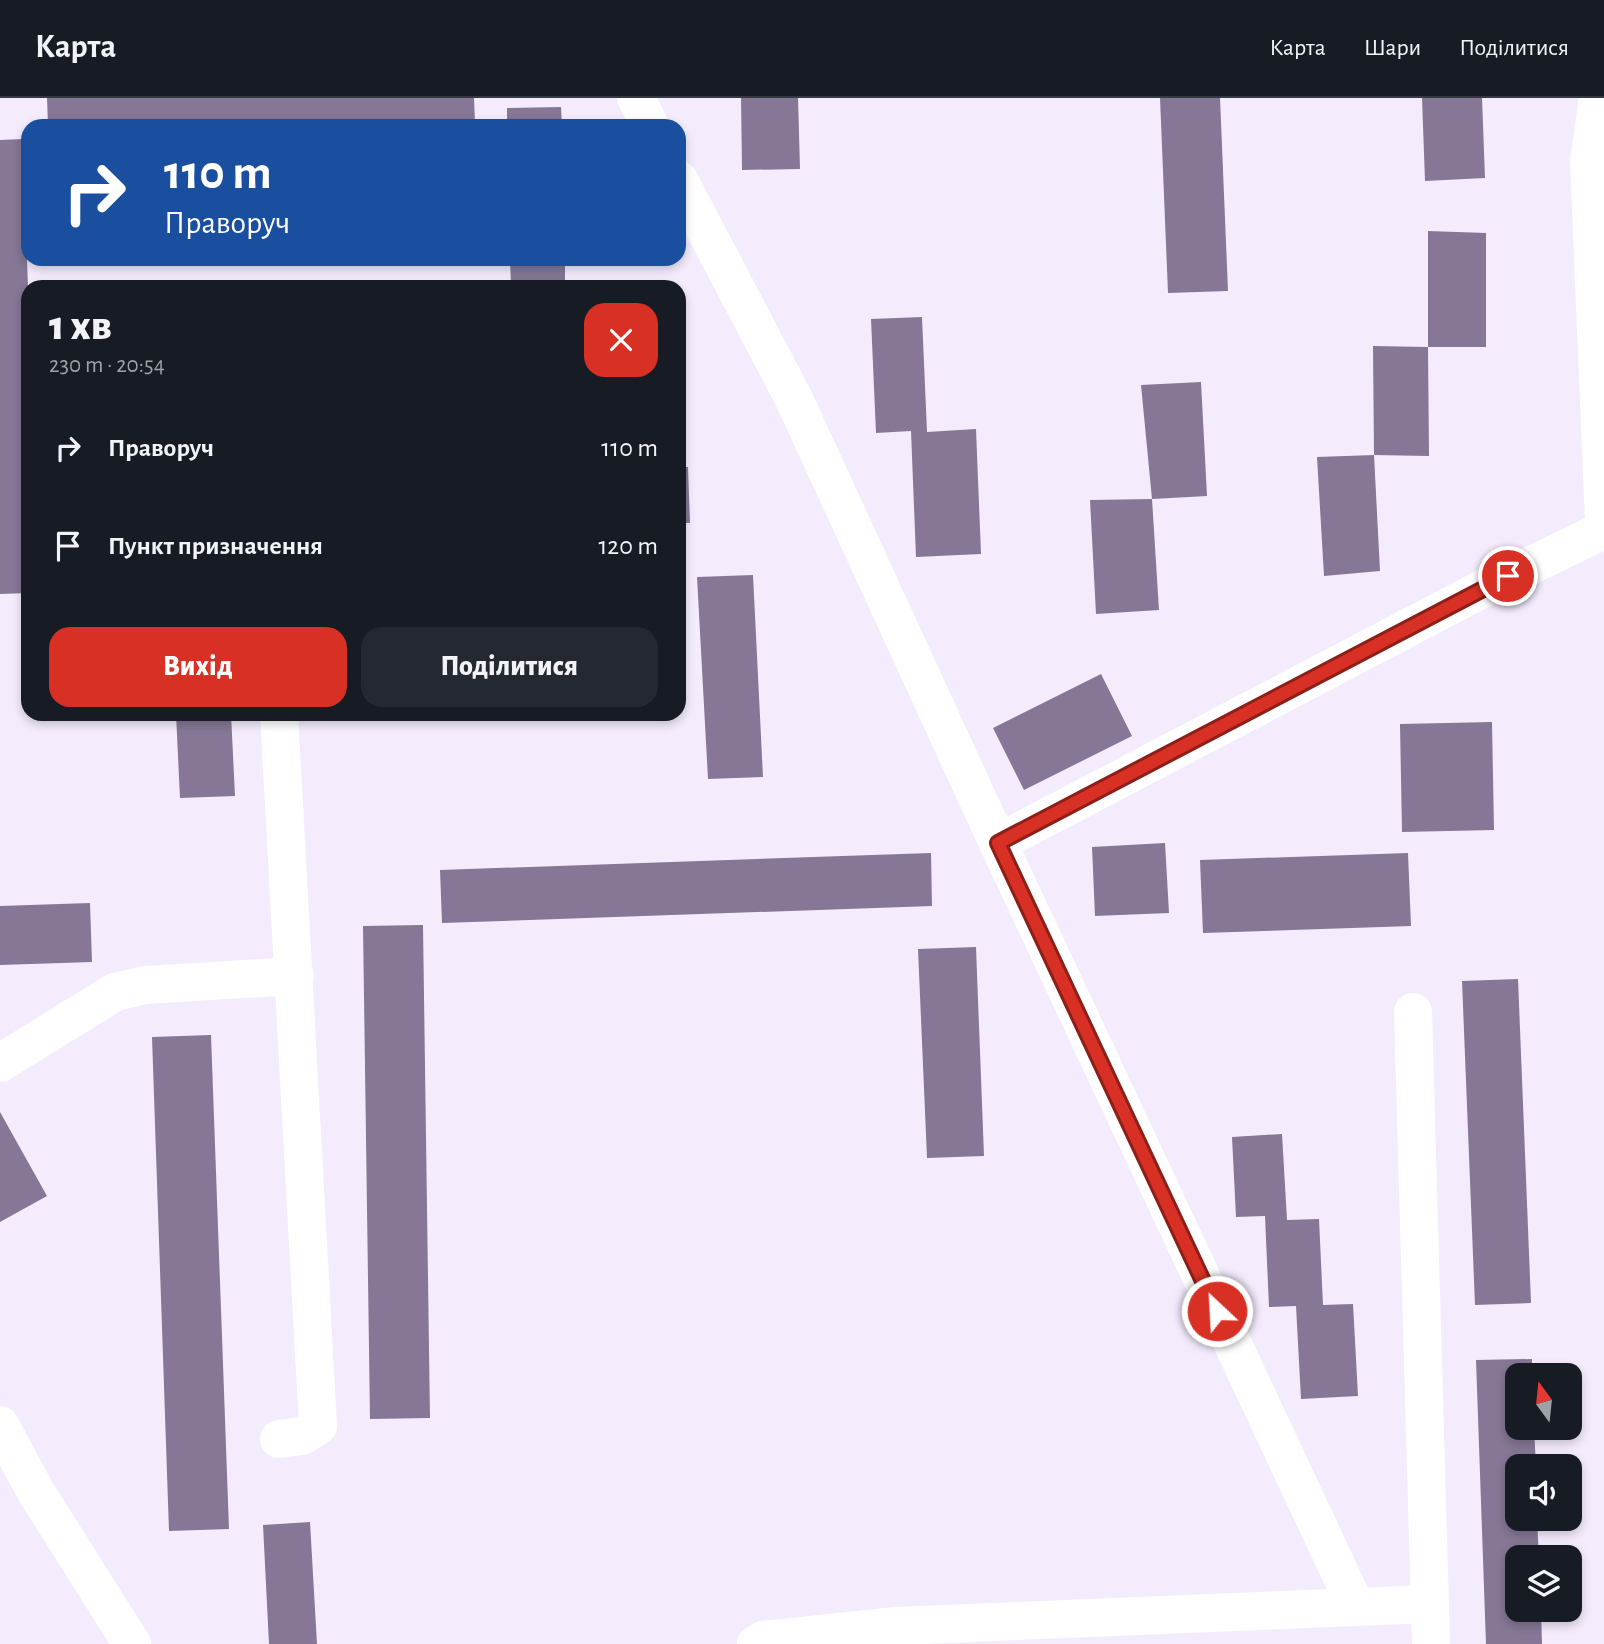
<!DOCTYPE html>
<html lang="uk">
<meta charset="utf-8">
<style>
:root{--surface:#171b24;--page:#242831;--text:#f1f3f6;--muted:#9ea1a6;--line:#363941;--accent:#d93025}
body{margin:0;font-family:"Alegreya Sans",sans-serif;background:var(--page);color:var(--text);height:100vh;display:flex;flex-direction:column;font-size:26px;white-space:nowrap}
*{box-sizing:border-box;margin:0}
p{font-size:23px;color:var(--muted)}
.icon{flex:none;width:38px;height:38px;fill:none;stroke:currentColor;stroke-width:2;stroke-linecap:round;stroke-linejoin:round}
.map{position:relative;flex:1;overflow:hidden}
.side{position:absolute;left:21px;top:182px;width:665px;height:441px;display:flex;flex-direction:column;background:var(--surface);border-radius:21px;box-shadow:0 4px 10px #0003}
.side>*{flex:none}
.banner{position:absolute;left:21px;top:21px;width:665px;height:147px;border-radius:21px;box-shadow:0 4px 10px #0003;background:#1a4fa0;color:#fff;overflow:hidden}
.needle{width:46px;rotate:345deg}
.fabs{position:absolute;left:1505px;top:1265px;display:grid;gap:14px}
.fabs a{display:grid;place-items:center;width:77px;height:77px;border-radius:14px;background:var(--surface);box-shadow:0 4px 10px #0003;font-size:35px}
.pin{position:absolute;display:grid;place-items:center;width:60px;height:60px;color:#fff;margin:-30px;border:4px solid #fff;border-radius:50%;box-shadow:0 2px 7px #0007}
.me{position:absolute;width:77px;margin:-38px;rotate:335deg;stroke-linejoin:round;filter:drop-shadow(0 0 5px #0008)}
.turn{display:flex;align-items:center;gap:24px;height:147px;padding:0 28px;font-size:32px}
.turn .icon{width:91px;height:91px;stroke-width:2.5}
.turn b{display:block;font-size:49px;line-height:60px}
.round{display:grid;place-items:center;flex:none;width:74px;height:74px;border-radius:21px;background:var(--page)}
.summary{display:flex;align-items:center;justify-content:space-between;height:119px;padding:0 28px}
h1{font-size:42px;font-weight:800;line-height:52px}
.primary-button{display:flex;gap:14px;margin-top:auto;padding:14px 28px}
.primary-button a{flex:1;height:80px;border-radius:21px;background:var(--accent);color:#fff;font-size:28px;font-weight:800;line-height:80px;text-align:center}
.primary-button a+a{background:var(--page);color:var(--text)}
ul{padding:0;list-style:none}
li{display:flex;align-items:center;gap:21px;height:98px;padding:0 28px}
li div{flex:1}
li b{display:block;font-size:26px}
li em{font-style:normal}
header{display:flex;align-items:center;gap:42px;box-sizing:border-box;height:98px;padding:0 35px;background:var(--surface);border-bottom:2px solid var(--line)}
header strong{font-size:33px}
nav{display:flex;gap:38px;margin-inline-start:auto;font-size:24px}
.map>svg:first-child{display:block}
</style>
<header>
<strong>Карта</strong>
<nav><a>Карта</a><a>Шари</a><a>Поділитися</a></nav>
</header>
<div class="map">
<svg width="1604" height="1546" viewBox="0 0 1604 1546">
<rect width="100%" height="100%" fill="#f4ecfd"/>
<path fill="#857795" d="M47,0H474L475,25L393,28H48Z
M741,0H798L800,71L742,72Z
M1160,0H1220L1228,193L1168,195Z
M1422,0H1482L1485,80L1425,83Z
M561,9L562,28H507V10Z
M23,41L28,190V495L0,496V42Z
M1428,133L1486,135V249H1428Z
M510,161H565V189H511Z
M922,219L927,334L976,331L981,456L916,459L911,333L876,335L871,221Z
M1373,248L1428,249L1429,358L1374,357Z
M1201,284L1207,398L1152,401L1159,512L1096,516L1090,402L1152,401L1141,287Z
M1374,357L1380,473L1324,478L1317,359Z
M679,369H688L690,425H679Z
M753,477L763,679L708,681L697,479Z
M1101,576L1132,638L1024,692L993,630Z
M176,616H231L235,698L180,700Z
M1492,624L1494,732L1402,734L1400,626Z
M1165,745L1169,815L1095,818L1092,749Z
M931,755L932,808L442,825L440,772Z
M1408,755L1411,828L1203,835L1200,762Z
M90,805L92,864L0,867V808Z
M423,827L430,1320L370,1321L363,828Z
M976,849L984,1058L927,1060L918,851Z
M1518,881L1531,1205L1475,1207L1462,883Z
M211,937L229,1431L169,1433L152,939Z
M0,1014L47,1098L0,1124Z
M1282,1036L1287,1122L1319,1121L1323,1207L1353,1206L1358,1298L1301,1301L1296,1208L1269,1209L1265,1118L1236,1119L1232,1039Z
M1532,1261V1278H1517V1330H1534L1536,1368H1517V1421H1537L1539,1460H1517V1512H1541L1542,1546H1486L1476,1262Z
M310,1424L317,1546H269L263,1427Z"/>
<g fill="none" stroke-linecap="round" stroke-linejoin="round">
<path stroke="#fff" stroke-width="38" d="M636,0L650,28
M1598,0L1589,64L1604,423
M679,82L794,301L998,745L1356,1509
M279,616L318,1328L302,1338L279,1341
M998,745L1484,490L1604,432
M1413,914L1431,1546
M0,965L115,894L145,887L295,878
M0,1327L36,1394L132,1546
M756,1546L763,1542L896,1528L1428,1506"/>
</g>
<g fill="none" stroke-linecap="round" stroke-linejoin="round">
<defs>
<path id="route" d="M1217,1213L998,745L1508,478"/>
</defs>
<use href="#route" stroke="#8d1f18" stroke-width="18"/>
<use href="#route" stroke="#d93025" stroke-width="12"/>
</g>
</svg>
<div class="fabs">
<a><svg class="needle" viewBox="-14 -14 28 28"><path d="M0-13l5 13h-10z" fill="#e53935"/><path d="M0 13l5-13h-10z" fill="#9ea1a6"/></svg></a>
<a><svg class="icon" aria-label="sound" viewBox="0 0 24 24"><path d="M4 9h4l5-4v14l-5-4H4zM17 9q2 3 0 6"/></svg></a>
<a><svg class="icon" aria-label="layers" viewBox="0 0 24 24"><path d="M12 4l9 5-9 5-9-5zM3 14l9 5 9-5"/></svg></a>
</div>
<div class="pin" style="left:1508px;top:478px;background:#d93025"><svg class="icon" aria-label="arrive" viewBox="0 0 24 24"><path d="M6 21V4h12l-3 4 3 4H6"/></svg></div>
<svg class="me" style="left:1217px;top:1213px" viewBox="-20 -20 40 40"><circle r="17" fill="#d93025" stroke="#fff" stroke-width="3"/><path d="M0-11L8 9 0 5-8 9z" fill="#fff"/></svg>
<div class="banner">
<div class="turn"><svg class="icon" aria-label="right" viewBox="0 0 24 24"><path d="M7 20v-9h11M14 6l5 5-5 5"/></svg><div><b>110 m</b>Праворуч</div></div>
</div>
<section class="side">
<div class="summary"><div><h1>1 хв</h1><p>230 m · 20:54</p></div><a class="round" style="background:#d93025;color:#fff"><svg class="icon" aria-label="close" viewBox="0 0 24 24"><path d="M6 6l12 12M18 6L6 18"/></svg></a></div>
<ul>
<li><svg class="icon" aria-label="right" viewBox="0 0 24 24"><path d="M7 20v-9h11M14 6l5 5-5 5"/></svg><div><b>Праворуч</b></div><em>110 m</em></li>
<li><svg class="icon" aria-label="arrive" viewBox="0 0 24 24"><path d="M6 21V4h12l-3 4 3 4H6"/></svg><div><b>Пункт призначення</b></div><em>120 m</em></li>
</ul>
<div class="primary-button"><a>Вихід</a><a>Поділитися</a></div>
</section>
</div>
